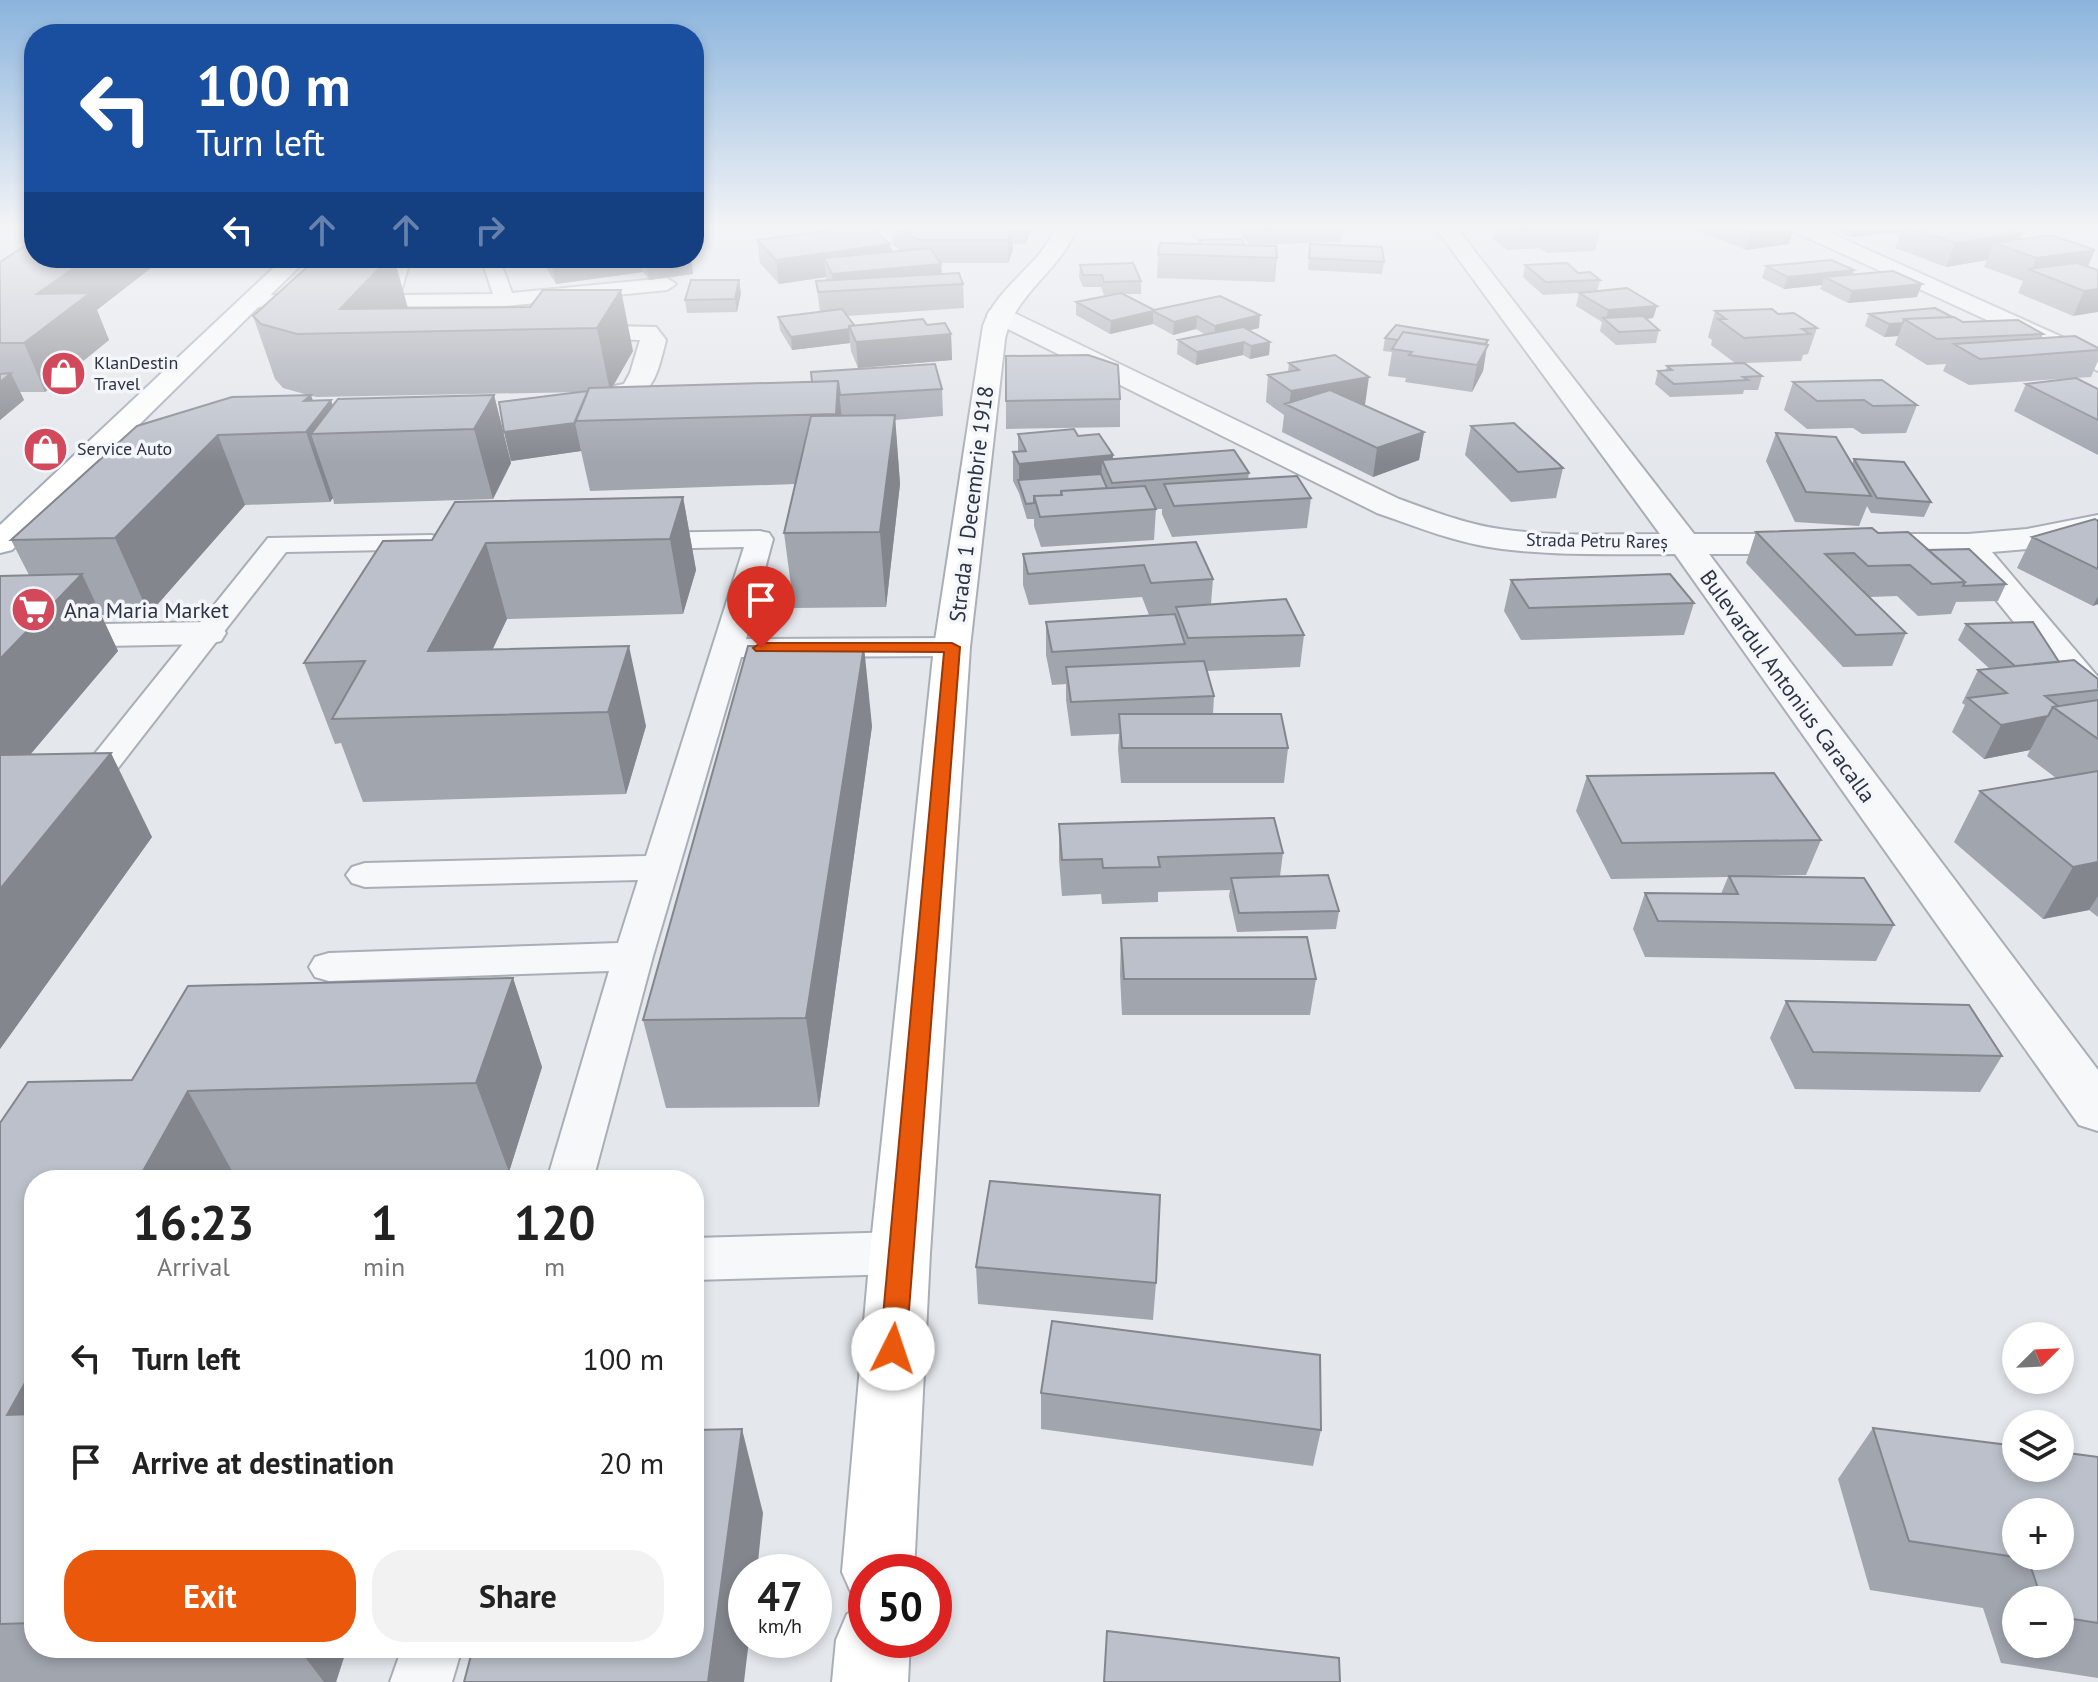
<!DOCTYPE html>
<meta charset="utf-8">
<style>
:root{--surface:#fff;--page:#f2f2f2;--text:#222;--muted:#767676;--accent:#ea580c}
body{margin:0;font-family:"PT Sans",sans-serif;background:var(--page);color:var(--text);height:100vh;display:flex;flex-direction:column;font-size:30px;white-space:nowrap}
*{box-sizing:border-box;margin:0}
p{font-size:26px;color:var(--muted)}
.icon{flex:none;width:44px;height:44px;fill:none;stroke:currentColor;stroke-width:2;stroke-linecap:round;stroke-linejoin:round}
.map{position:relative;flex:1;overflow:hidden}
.details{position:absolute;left:24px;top:1170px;width:680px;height:488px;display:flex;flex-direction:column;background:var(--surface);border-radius:32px;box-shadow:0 4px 12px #0003}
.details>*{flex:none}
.banner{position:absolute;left:24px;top:24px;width:680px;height:244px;border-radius:32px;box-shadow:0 4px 12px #0003;background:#1a4fa0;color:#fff;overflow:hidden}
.needle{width:52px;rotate:66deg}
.tools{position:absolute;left:2002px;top:1322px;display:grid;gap:16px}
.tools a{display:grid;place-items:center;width:72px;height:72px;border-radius:50%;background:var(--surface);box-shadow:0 4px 12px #0003;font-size:40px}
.speed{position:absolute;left:728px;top:1554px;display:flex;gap:16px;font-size:40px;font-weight:700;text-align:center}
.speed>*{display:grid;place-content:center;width:104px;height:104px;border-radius:50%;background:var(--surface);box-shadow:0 4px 12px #0003;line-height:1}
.speed small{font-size:20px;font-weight:400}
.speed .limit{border:12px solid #d22;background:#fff;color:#111}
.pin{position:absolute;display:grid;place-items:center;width:68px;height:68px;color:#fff;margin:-82px -34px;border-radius:50% 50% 50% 0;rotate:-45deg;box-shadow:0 0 8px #0007}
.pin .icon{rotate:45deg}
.me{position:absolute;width:88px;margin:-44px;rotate:4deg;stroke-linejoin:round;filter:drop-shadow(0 0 6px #0008)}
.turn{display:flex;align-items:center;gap:28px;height:168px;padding:0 40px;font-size:36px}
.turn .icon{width:104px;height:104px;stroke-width:2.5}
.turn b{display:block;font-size:56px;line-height:68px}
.lanes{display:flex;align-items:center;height:76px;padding:0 40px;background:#0003;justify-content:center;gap:40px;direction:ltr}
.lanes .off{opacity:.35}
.eta{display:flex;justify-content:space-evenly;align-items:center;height:136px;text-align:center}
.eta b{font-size:48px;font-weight:700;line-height:56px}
.action{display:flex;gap:16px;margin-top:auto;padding:16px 40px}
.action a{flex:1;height:92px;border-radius:32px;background:var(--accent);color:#fff;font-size:32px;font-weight:700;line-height:92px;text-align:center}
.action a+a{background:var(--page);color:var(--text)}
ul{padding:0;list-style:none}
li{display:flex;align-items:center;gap:24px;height:104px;padding:0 40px}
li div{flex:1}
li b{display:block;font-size:30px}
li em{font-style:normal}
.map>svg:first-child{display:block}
</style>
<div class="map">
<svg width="2098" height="1682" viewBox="0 0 2098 1682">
<rect width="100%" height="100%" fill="#e4e7ec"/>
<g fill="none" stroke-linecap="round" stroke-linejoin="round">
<defs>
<path id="service" d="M393,258H411L400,295L493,294L481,258H499L512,293L667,278L676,284L667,290L505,306L253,307L243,301L253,295H381Z
M760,531L769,533L773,539L746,639L952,638L963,641L967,647L963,653L952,656L741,657L653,956L593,1180H547L609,971L329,981L315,977L309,967L315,957L329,953L618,943L638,880L365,887L352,883L346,875L352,867L365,863L646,856L744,547L642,549L633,547L629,541L633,535L642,533Z
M431,535L440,537L444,543L440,549L286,552L108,781L96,784L84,781L79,774L84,767L268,538Z
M900,1232L917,1238L924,1253L917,1268L900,1274L694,1280V1238Z
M402,1648H462L452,1682H390Z"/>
<path id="pedestrian" d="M208,622L221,625L226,633L221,641L208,644L0,648V626Z"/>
<path id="minor" d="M1435,227H1456L1694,534H1968L2027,529L2098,515V535L2027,549L1992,552L2098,677V713L2084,709L1959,554H1709L2098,1070V1131L2079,1125L1675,554C1617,554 1559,556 1502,549C1459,544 1417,527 1377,513L990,320L987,315L990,310H1008L1399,499C1432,511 1465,524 1500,529C1553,537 1607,534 1660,534Z
M1790,227H1817L2098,353V371L1793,231Z
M568,325L656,327L666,340C656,380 653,399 608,405C595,407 583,410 570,407L566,401L570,395L624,384L630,373L640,340L559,337L556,332L559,327Z"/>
<path id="secondary" d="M1056,227H1077C1061,271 1015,292 1005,339L970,647L930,1253L914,1572H866V1603L853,1597L842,1572L870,1253L934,647L983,326C997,286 1040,266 1056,227Z
M866,1606V1640H910L908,1682H832L836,1640L847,1614Z"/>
<path id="primary" d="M284,258H308L12,550L0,553V525Z"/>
</defs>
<use href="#service" stroke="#a9aeb7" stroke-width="4"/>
<use href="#pedestrian" stroke="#a9aeb7" stroke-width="4"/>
<use href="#minor" stroke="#a9aeb7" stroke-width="4"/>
<use href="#secondary" stroke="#a9aeb7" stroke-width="4"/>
<use href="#primary" stroke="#a3abb8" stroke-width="4"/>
<use href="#service" fill="#f7f8fa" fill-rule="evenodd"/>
<use href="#pedestrian" fill="#f7f8fa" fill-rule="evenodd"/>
<use href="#minor" fill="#f7f8fa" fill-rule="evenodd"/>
<use href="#secondary" fill="#fff" fill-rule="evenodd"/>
<use href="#primary" fill="#fff" fill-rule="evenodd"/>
</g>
<path fill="#a1a5ae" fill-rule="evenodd" d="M817,227H870L892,248V252L901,251L893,245L892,227H1033L1025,244H1013V250L1008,263H941L942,274L963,284L964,308L847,316L854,325H927L951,334L952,360L858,368L851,351L850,343L792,350L780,330L778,317L820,312L816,281H826V277L779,284L760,263L757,240L817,232Z
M1155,227H1343L1341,242L1249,245L1241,234V228L1157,231Z
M1494,227H1600L1601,228L1595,251L1547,253L1539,248L1507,250L1492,238Z
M1701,227H1794L1789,244L1746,250L1699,231Z
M1826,227H2004L2019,240L2096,270L2073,316L2018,293L2023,281L1984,267L1987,260L1946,267L1895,248L1901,232L1852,237Z
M1199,240L1245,245L1277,258L1275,282L1157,278L1158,254L1199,244Z
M1310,244L1384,262L1382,274L1308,270Z
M317,258H394L408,308L530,307L543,290L633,351L612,388L942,389L943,416L895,420L900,484L886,607L794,608L784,533L796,484L590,491L581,451L511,461L504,432L582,392L317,397L311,396L313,401L333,406L494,395L511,463L493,499L334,504L333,498L330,502L245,505L149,614L101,615L118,651L30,755L152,837L0,1049V576L29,575L11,540L137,426L308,395L283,388L275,379L253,316Z
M540,258H691L693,274L649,280L643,272L556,284Z
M0,262L97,310L109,340L45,392H20L24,400L0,420Z
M1080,265L1141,281V294H1124L1154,310L1220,296L1259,328L1250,330L1270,342L1269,355L1250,359L1243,355L1196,365L1177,354L1178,340L1206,335L1196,329L1173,335L1153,324L1110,334L1076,315V302L1113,294L1104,295L1101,287H1083L1079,277Z
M1525,265L1578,273L1600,280L1597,291L1657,306L1653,318L1646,319L1659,330L1656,343L1616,345L1600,331L1602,322L1576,306L1579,293L1543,295L1523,277Z
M1766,266L1854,270L1853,274L1917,297L1848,303L1820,289L1822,285L1784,289L1762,278Z
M741,293L737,312L687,313L685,300Z
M1715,311L1778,314L1817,328L1808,354L1803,355L1801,361L1746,363L1762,376L1758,390H1744L1743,394L1670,397L1655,384L1658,371L1666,370L1667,366L1735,363L1711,345L1712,340L1708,337Z
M1869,314L1963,322L2043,334L2041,339L2098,348V361L2091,377L1969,385L1943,371L1946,364L1927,365L1895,345L1898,336L1884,337L1865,326Z
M1385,338L1487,345L1483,371L1472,392L1405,382L1406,378L1388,376L1392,352L1383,351Z
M1006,356L1120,399V427L1006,429Z
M1289,363L1365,405H1364L1424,432L1419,460L1373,477L1282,432L1284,415L1266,402L1268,375L1288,372Z
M1793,382L1917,405L1906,433L1862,434L1853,428L1807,429L1784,410Z
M2026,384L2098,389V455L2014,411Z
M1471,426L1563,468L1556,498L1511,502L1465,455Z
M1776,433L1852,464L1854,459L1931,502L1924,517L1871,513L1867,506L1859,526L1795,522L1766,461Z
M1018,434L1078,436L1113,459L1249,473L1248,479L1311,498L1307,528L1172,537L1162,514V509H1156L1154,540L1041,547L1034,526V519H1027L1019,493L1013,481V452H1018Z
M683,497L696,570L683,614L507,619L492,650L646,726L626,794L363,802L341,743L335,744L304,663L432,540Z
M2098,521V604L2093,606L2017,568L2032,537Z
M1756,532L1878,533L1928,550L2006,584L1998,601L1956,602L1951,614L1918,616L1897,596L1870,597L1906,633L1892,666L1843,667L1746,563Z
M1196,542L1213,579L1211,604L1304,635L1300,667L1207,671L1214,696L1213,714L1288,748L1284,783H1121L1118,749L1119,734L1071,736L1066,700V684L1052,685L1046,655V622L1175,616L1176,613L1149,615L1142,597L1029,605L1023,585V554Z
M1511,580L1694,603L1684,635L1521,640L1504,611Z
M1966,624L2098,679V917L2089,910L2043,919L1954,842L1980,791L2056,778L2027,756L2030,750L1984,759L1952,732L1965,705L1962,703L1978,670L1990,669L1958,640Z
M872,726L819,1107L666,1108L643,1020Z
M1587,776L1821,840L1806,875L1759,876L1894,925L1876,961L1645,957L1633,929L1645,893L1721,894L1728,877L1611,879L1576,811Z
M1059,824L1283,853L1280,876L1339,911L1336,929L1237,932L1229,896L1230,890L1158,892V902L1102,904L1101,894L1062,896L1059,860Z
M1121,938L1316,979L1310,1015H1122L1120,974Z
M513,978L542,1067L509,1172L237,1180H34V1648H347L336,1682H0V1123L132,1080Z
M1786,1001L2002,1056L1980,1092L1795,1089L1770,1038Z
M976,1267L1156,1283L1153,1320L978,1304Z
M1041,1393L1321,1430L1313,1466L1041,1429Z
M1873,1428L2098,1457V1678L2001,1663L1983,1608L1870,1590L1838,1479ZM2016,1600H2060V1644H2016Z"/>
<path fill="#83868d" d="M1012,227L1013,250L1008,263V240Z
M1028,227H1033L1025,244V232Z
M1752,227H1794L1789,244L1746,250Z
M1855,227H1902L1901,232L1852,237Z
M2022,233L2015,251L1994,243L1987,260L1946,267L1955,243Z
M890,244V249L892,248L893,260L941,264L942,285L834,291L832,274L824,258L826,277L779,284L776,260Z
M2095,250L2085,273L2032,270L2037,258Z
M88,258H164L97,310L109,340L45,392L24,343L37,294Z
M389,258H394L409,313L340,309Z
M550,258H640L643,272L556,284Z
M645,258H691L693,274L649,280Z
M1854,270L1850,283L1824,277L1822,285L1784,289L1788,277Z
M739,280L741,293L737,312L735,299Z
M1922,284L1917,297L1848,303L1852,291Z
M2098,289V312L2073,316L2084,291Z
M621,290L633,351L610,391L597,328Z
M1657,306L1653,318L1609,323L1606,320L1608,310Z
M1153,311V324L1110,334L1111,321Z
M1260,315L1259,328L1214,339L1215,326Z
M1197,316L1196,329L1173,335L1174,322Z
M1903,323L1898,336L1884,337L1889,324Z
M849,329L850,343L792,350L791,337Z
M951,334L952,360L858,368L856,342Z
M1488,340L1483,371L1472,392L1477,365L1478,353Z
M1244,342L1243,355L1196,365L1197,352Z
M1270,342L1269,355L1250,359L1251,346Z
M11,373L24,400L0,420V382Z
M1369,377L1365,405L1307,415L1289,406L1291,391Z
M838,381L845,448L842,483L836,414Z
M311,395L318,417L331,400L342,433L311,434L333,498L330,502L306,432L304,401Z
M494,395L511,463L493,499L474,429Z
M895,415L900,484L886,607L880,532Z
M575,423L581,451L511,461L504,432Z
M1424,432L1419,460L1373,477L1377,448Z
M218,435L245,505L149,614L115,538Z
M1113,455L1112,483L1102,460L1101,485L1019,482V464Z
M683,497L696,570L683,614L670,539Z
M486,543L507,619L461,716L428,651Z
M82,574L118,651L0,790V659Z
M2098,596V604L2093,606Z
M629,646L646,726L626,794L608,712Z
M864,646L872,726L819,1107L806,1018Z
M2048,716L2030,750L1984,759L2001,725Z
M111,753L152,837L0,1049V889Z
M2098,862V896L2089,910L2043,919L2073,867Z
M513,978L542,1067L509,1172L476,1083Z
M188,1091L237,1180H138Z
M34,1367V1446L7,1415Z
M742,1429L763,1513L757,1572H746V1640H749L744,1682H708Z
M298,1648H347L336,1682H324Z"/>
<path fill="#bbc0ca" stroke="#83868d" stroke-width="2" fill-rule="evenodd" d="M822,227H870L890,244L776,260L757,240L825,231Z
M898,227H1012L1008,240H917Z
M1012,227H1028L1025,232H1013Z
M1547,227H1600L1601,228L1552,230Z
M1909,227H2004L2022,233L1955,243Z
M2051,235L2095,250L2037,258L1994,243Z
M1242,239L1245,245L1201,244L1199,240Z
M34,240V258H88L37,294L90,293L24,343H0V262Z
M1160,243L1276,246L1277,258L1158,254Z
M1310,244L1382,247L1384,262L1309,258Z
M930,248L941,264L832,274L824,258Z
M317,258H389L340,309L530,307L543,290H621L597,328L297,334L261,324L253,316Z
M1831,260L1854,270L1788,277L1766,266Z
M1133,263L1141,281L1104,282L1102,275H1083L1080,265Z
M1567,263L1578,273L1590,272L1600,280L1546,282L1525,265Z
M2077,263L2098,270V289L2084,291L2028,269Z
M1893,271L1922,284L1852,291L1824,277Z
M959,273L963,284L818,292L816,281Z
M691,280H739L735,299L685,300Z
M1627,288L1657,306L1608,310L1579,293Z
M1121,293L1154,310L1220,296L1260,315L1215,326L1197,316L1174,322L1153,311L1111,321L1076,302Z
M1935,308L1952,317L1904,319L1903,323L1889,324L1869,314Z
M842,309L854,325L849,326V329L791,337L778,317Z
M1772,309L1778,314L1794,313L1817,328L1802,329L1810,334L1744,338L1718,319H1726L1715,311Z
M1643,316L1659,330L1619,332L1603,318Z
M1954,317L1963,322L2018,320L2043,334L1937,339L1904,319Z
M923,319L927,325L945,323L951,334L856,342L849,326Z
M1396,325L1488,340L1485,344L1403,332L1398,340L1385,338Z
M1243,327L1270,342L1251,346L1244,342L1197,352L1178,340Z
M1403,332L1488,345L1477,365L1409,355L1412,352L1392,349Z
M2075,336L2098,348V350L1980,359L1954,344Z
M1088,355L1118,365L1120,399L1006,401V356Z
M1335,355L1369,377L1291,391L1268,375L1299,370L1289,363Z
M1744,363L1762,376L1743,377L1748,380L1674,384L1658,371L1672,370L1667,366Z
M935,364L942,389L840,395L838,381L812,382L811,372Z
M11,373L0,382V374Z
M2076,378L2098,389V420L2026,384Z
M1882,380L1917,405L1873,406L1864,400L1817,401L1793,382Z
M838,381L836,414L575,421L589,388Z
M1330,390L1424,432L1377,448L1285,404Z
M588,391L575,423L504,432L499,402Z
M311,395L304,401L331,400L306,432L218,435L115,538L11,540L137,426L232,397Z
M494,395L474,429L311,434L338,399Z
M895,415L880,532L784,533L811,416Z
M1514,423L1563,468L1518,472L1471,426Z
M1074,429L1078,436L1099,434L1113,455L1019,464L1013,452L1026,451L1018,434Z
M1776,433L1836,437L1871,496L1806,492Z
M1234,450L1249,473L1112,483L1102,460Z
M1854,459L1904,462L1931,502L1877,498Z
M1101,474L1107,488L1061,491V495L1034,496V503L1026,504L1018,480Z
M1297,476L1311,498L1174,506L1164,484Z
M1145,486L1156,509L1040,517L1034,496L1062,495L1061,491Z
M683,497L670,539L486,543L428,651L629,646L608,712L332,719L365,661L304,663L383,541L432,540L455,502Z
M2095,519L2098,521V569L2032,537Z
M1872,528L1878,533L1908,532L1965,582L1932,584L1910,565L1868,566L1854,553L1825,554L1906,633L1856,635L1756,532Z
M1196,542L1213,579L1151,583L1144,565L1028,574L1023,554Z
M1969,549L2006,584L1963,586L1965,582L1928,550Z
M82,574L0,659V576Z
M1670,574L1694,603L1529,608L1511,580Z
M1286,599L1304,635L1188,638L1176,607Z
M1175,614L1185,644L1052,652L1046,622Z
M2033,622L2059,662L2015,666L1966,624Z
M748,646H864L806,1018L643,1020Z
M2074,660L2098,679V690L2045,696L2058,706L2053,707L2048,716L2001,725L1968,698L2007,693L1978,670Z
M1204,661L1214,696L1071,702L1066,667Z
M2098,700V739L2053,707Z
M1119,714H1281L1288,748H1122Z
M111,753L0,889V755Z
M2098,771V862L2073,867L1980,791Z
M1774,773L1821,840L1622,843L1587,776Z
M1274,818L1283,853L1158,857L1160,867L1103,868L1102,859L1062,860L1059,824Z
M1328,875L1339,911L1239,913L1231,878Z
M1729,876L1864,878L1894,925L1658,921L1645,893L1738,894Z
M1307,937L1316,979H1124L1121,938Z
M513,978L476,1083L188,1091L138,1180H34V1367L7,1415L34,1414V1623L0,1624V1123L28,1082L132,1080L188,986Z
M1786,1001L1969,1005L2002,1056L1813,1052Z
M990,1181L1160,1195L1156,1283L976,1267Z
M1052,1321L1320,1355L1321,1430L1041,1393Z
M1873,1428L2016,1446V1468H2060V1452L2098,1457V1623L2060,1617V1600H2042L2028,1559L1909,1541ZM2016,1512H2060V1556H2016Z
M742,1429L708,1682H464L473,1648H694V1430Z
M1107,1631L1339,1658L1340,1682H1104Z"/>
<linearGradient id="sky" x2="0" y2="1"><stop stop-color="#8bb4dd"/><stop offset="0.49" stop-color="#f3f4f6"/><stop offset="1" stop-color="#f3f4f6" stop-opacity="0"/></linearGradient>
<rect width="2098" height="463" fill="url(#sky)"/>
<path fill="#ea580c" stroke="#983908" stroke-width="2" d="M761,643H952L960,647L906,1349L902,1357L893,1360L884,1357L880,1349L944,652L756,651L753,648Z"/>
<defs>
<symbol id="shop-disc" viewBox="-11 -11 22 22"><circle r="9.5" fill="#d1495b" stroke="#f4f6f9"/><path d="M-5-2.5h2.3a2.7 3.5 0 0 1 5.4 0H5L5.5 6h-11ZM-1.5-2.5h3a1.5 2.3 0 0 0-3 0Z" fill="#fff"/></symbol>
<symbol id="supermarket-disc" viewBox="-11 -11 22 22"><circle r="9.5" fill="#d1495b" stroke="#f4f6f9"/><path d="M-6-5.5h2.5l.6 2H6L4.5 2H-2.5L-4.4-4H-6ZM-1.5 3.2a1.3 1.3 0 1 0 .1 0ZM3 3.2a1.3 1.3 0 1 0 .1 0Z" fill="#fff"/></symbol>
</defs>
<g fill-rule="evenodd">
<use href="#shop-disc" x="38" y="348" width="51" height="51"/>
<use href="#shop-disc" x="20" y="424" width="51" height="51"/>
<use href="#supermarket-disc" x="8" y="584" width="51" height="51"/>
</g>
<g text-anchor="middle" stroke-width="7" stroke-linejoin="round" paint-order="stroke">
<g font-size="18" fill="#2b3445" stroke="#f4f6f9" text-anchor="start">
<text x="94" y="369">KlanDestin<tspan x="94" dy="21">Travel</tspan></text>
<text x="77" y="455">Service Auto</text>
</g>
<g font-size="18" fill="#2b3445" stroke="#f4f6f9">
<text transform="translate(1597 541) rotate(1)" y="6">Strada Petru Rareș</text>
</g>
<g font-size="22" fill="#2b3445" stroke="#f4f6f9">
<text transform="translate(971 504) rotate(-83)" y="8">Strada 1 Decembrie 1918</text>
<text transform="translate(1788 686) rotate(54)" y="8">Bulevardul Antonius Caracalla</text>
</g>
<g font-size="22" fill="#2b3445" stroke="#f4f6f9" text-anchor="start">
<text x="64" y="618">Ana Maria Market</text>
</g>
</g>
</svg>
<div class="tools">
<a><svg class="needle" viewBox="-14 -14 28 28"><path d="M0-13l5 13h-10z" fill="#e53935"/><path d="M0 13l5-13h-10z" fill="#767676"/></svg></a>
<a><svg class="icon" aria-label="layers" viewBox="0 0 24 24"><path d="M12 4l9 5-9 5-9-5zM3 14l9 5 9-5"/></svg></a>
<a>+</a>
<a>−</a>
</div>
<div class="speed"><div>47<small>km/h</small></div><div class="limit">50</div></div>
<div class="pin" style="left:761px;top:648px;background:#d93025"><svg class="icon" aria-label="arrive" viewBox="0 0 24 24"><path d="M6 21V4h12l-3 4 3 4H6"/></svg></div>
<svg class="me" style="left:893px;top:1349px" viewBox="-20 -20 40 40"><circle r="19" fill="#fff"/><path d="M0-13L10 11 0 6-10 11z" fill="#ea580c"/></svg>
<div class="banner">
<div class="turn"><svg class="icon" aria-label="left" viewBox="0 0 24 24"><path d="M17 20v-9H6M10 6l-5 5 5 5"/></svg><div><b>100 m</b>Turn left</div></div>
<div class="lanes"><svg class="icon" aria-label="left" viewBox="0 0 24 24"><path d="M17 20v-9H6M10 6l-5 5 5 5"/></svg><svg class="icon off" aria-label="ahead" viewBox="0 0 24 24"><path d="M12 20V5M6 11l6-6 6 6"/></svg><svg class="icon off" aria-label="ahead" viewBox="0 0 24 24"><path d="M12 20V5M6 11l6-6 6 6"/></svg><svg class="icon off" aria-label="right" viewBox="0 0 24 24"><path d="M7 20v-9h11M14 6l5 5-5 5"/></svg></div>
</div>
<section class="details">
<div class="eta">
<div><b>16:23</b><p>Arrival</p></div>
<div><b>1</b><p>min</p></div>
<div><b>120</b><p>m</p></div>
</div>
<ul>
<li><svg class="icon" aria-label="left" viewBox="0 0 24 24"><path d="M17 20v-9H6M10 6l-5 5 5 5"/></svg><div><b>Turn left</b></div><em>100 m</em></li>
<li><svg class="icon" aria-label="arrive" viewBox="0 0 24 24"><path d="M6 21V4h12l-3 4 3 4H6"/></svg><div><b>Arrive at destination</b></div><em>20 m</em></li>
</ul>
<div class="action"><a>Exit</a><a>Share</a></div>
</section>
</div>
